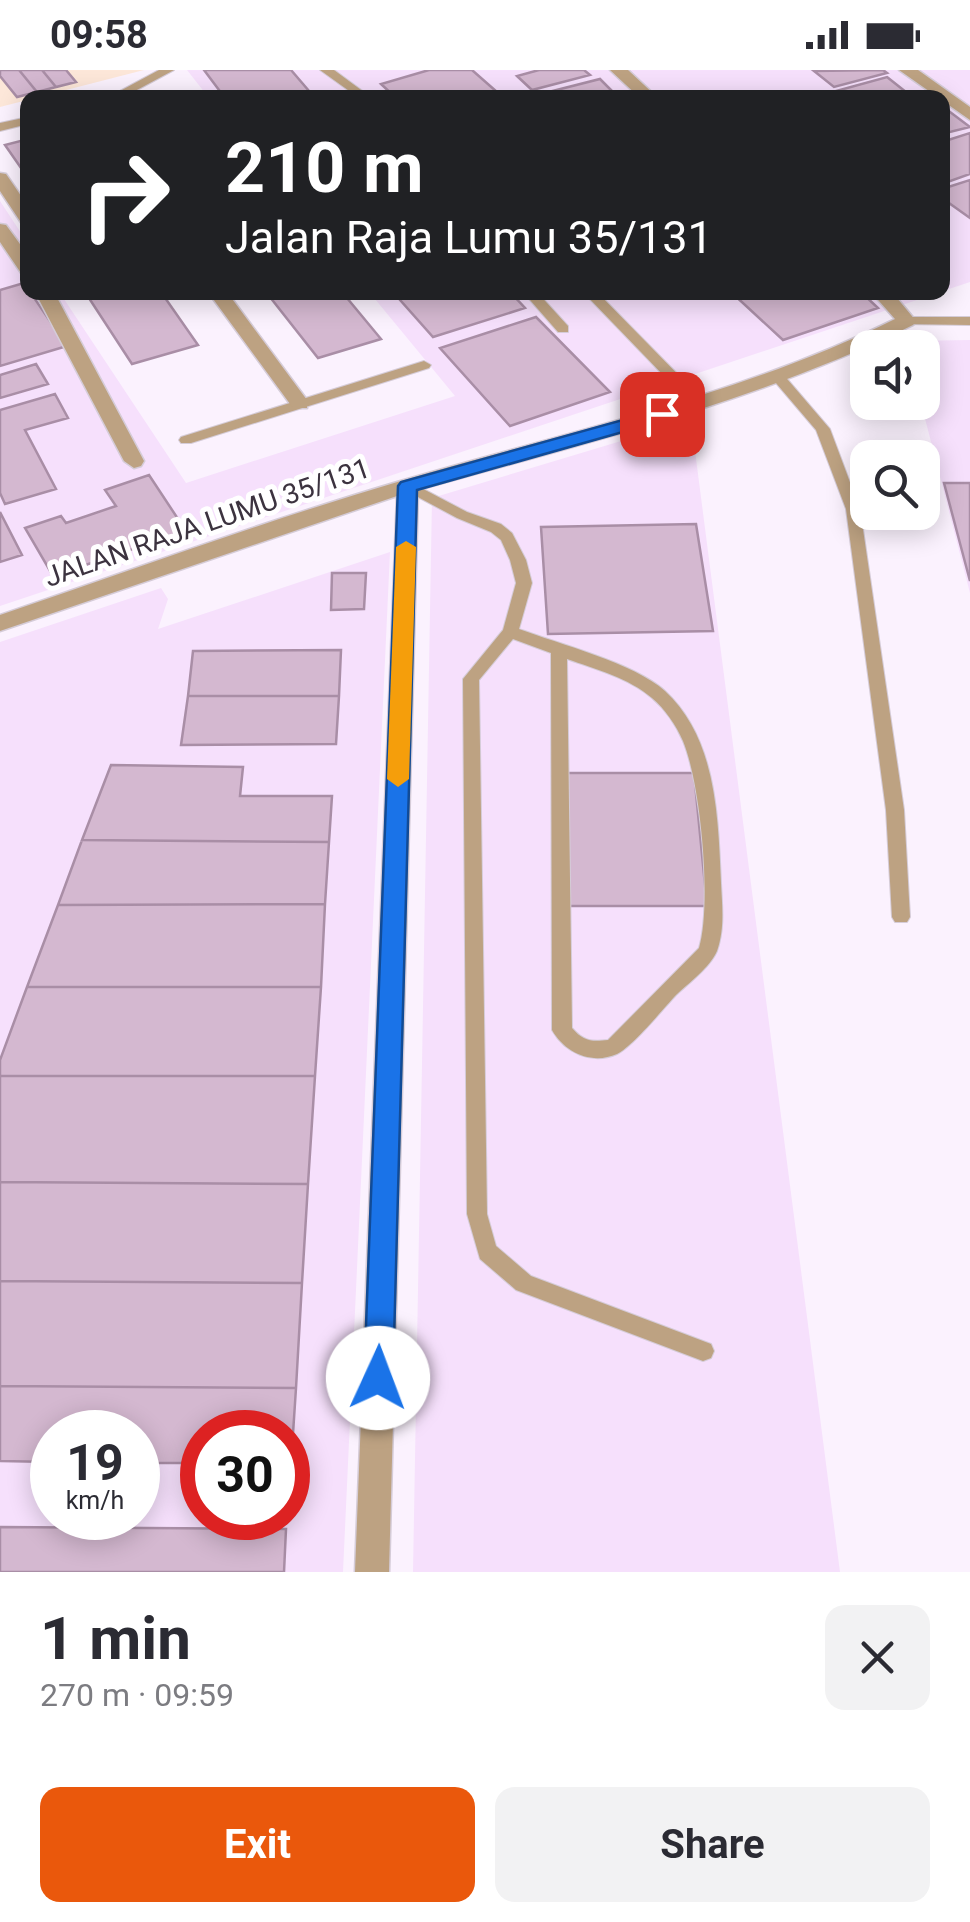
<!DOCTYPE html>
<meta charset="utf-8">
<style>
:root{--surface:#fff;--page:#f2f2f3;--text:#2b2b33;--muted:#7c7c81;--accent:#ea580c}
body{margin:0;font-family:Roboto,sans-serif;background:var(--page);color:var(--text);height:100vh;display:flex;flex-direction:column;font-size:38px;white-space:nowrap}
*{box-sizing:border-box;margin:0}
p{font-size:32px;color:var(--muted)}
.icon{flex:none;width:55px;height:55px;fill:none;stroke:currentColor;stroke-width:2;stroke-linecap:round;stroke-linejoin:round}
.map{position:relative;height:1502px;overflow:hidden}
.details{display:flex;flex-direction:column;background:var(--surface);flex:1}
.details>*{flex:none}
.guide{position:absolute;left:20px;top:20px;width:930px;height:210px;border-radius:20px;box-shadow:0 5px 25px #0003;background:#202124;color:#fff;overflow:hidden}
.buttons{position:absolute;left:850px;top:260px;display:grid;gap:20px}
.buttons a{display:grid;place-items:center;width:90px;height:90px;border-radius:20px;background:var(--surface);box-shadow:0 5px 25px #0003;font-size:50px}
.speed{position:absolute;left:30px;top:1340px;display:flex;gap:20px;font-size:50px;font-weight:700;text-align:center}
.speed>*{display:grid;place-content:center;width:130px;height:130px;border-radius:50%;background:var(--surface);box-shadow:0 5px 25px #0003;line-height:1}
.speed small{font-size:25px;font-weight:400}
.speed .limit{border:15px solid #d22;background:#fff;color:#111}
.pin{position:absolute;display:grid;place-items:center;width:85px;height:85px;color:#fff;margin:-42px;border-radius:20px;box-shadow:0 5px 15px #0006}
.me{position:absolute;width:110px;margin:-55px;rotate:2deg;stroke-linejoin:round;filter:drop-shadow(0 0 8px #0008)}
.turn{display:flex;align-items:center;gap:35px;height:210px;padding:0 40px;font-size:45px}
.turn .icon{width:130px;height:130px;stroke-width:2.5}
.turn b{display:block;font-size:70px;line-height:85px}
.round{display:grid;place-items:center;flex:none;width:105px;height:105px;border-radius:20px;background:var(--page)}
.summary{display:flex;align-items:center;justify-content:space-between;height:170px;padding:0 40px}
h1{font-size:60px;font-weight:700;line-height:75px}
.button{display:flex;gap:20px;margin-top:auto;padding:20px 40px}
.button a{flex:1;height:115px;border-radius:20px;background:var(--accent);color:#fff;font-size:40px;font-weight:700;line-height:115px;text-align:center}
.button a+a{background:var(--page);color:var(--text)}
.status{display:flex;justify-content:space-between;align-items:center;height:70px;padding:0 50px;background:var(--surface);direction:ltr}
.status svg{height:28px;fill:currentColor}
.map>svg:first-child{display:block}
</style>
<div class="status"><b>09:58</b><svg viewBox="0 0 49 12"><path d="M0 12V9h3v3zM5 12V6h3v6zM10 12V3h3v9zM15 12V0h3v12zM26 1h20v11H26zM47 4h2v5h-2z"/></svg></div>
<div class="map">
<svg width="970" height="1502" viewBox="0 0 970 1502">
<rect width="100%" height="100%" fill="#fbf2fe"/>
<path fill="#fde7d9" d="M0,0H144L0,37Z"/>
<path fill="#f6e0fc" fill-rule="evenodd" d="M187,0H970V212L943,221L942,28H209Z
M0,131L27,172L28,222L60,223L186,413L455,326L370,223H938L0,536Z
M970,270V523L921,333L922,278L907,277L905,271Z
M691,350L840,1502H413L432,428Z
M390,482L343,1502H0V572L161,518L168,529L158,559ZM52,1362H138V1448H52ZM202,1362H288V1448H202Z"/>
<path fill="#d4b8d0" stroke="#a98ea6" stroke-width="2.5" d="M0,0H19L37,22L17,27L0,6Z
M19,0H42L56,17L37,22Z
M42,0H66L76,12L56,17Z
M204,0H291L315,28H225Z
M429,0H472L497,22L478,28H396L381,14Z
M539,0H584L590,5L532,20L517,6Z
M883,0L887,3L834,17L814,1Z
M887,7L911,26H818Z
M600,9L619,28H525Z
M942,36L970,57L942,64Z
M970,63V104L942,114V72Z
M28,69V108L5,75Z
M970,110V148L942,128V119Z
M24,213L67,276L0,296V220Z
M85,222H161L198,275L132,294Z
M266,222H342L381,269L318,288Z
M393,222H510L525,238L433,267Z
M731,222H861L878,238L783,270Z
M536,247L610,322L510,356L440,278Z
M36,294L48,314L0,328V305Z
M55,324L68,348L25,360L56,419L5,434L0,423V340Z
M149,405L186,461L53,506L25,458L61,446L66,453L116,436L105,420Z
M944,413H970V511Z
M0,442L22,485L0,492Z
M696,454L713,561L548,564L541,457Z
M332,503H366L364,539L331,540Z
M341,580L339,626H188L193,581Z
M188,626H339L336,674L181,675Z
M111,695L243,697L240,726H332L329,772L82,770Z
M564,703H694L707,836H569Z
M82,770L329,772L325,834L58,835Z
M325,834L321,917H27L58,835Z
M27,917H321L315,1006H0V990Z
M0,1006H315L308,1114L0,1112Z
M0,1112L308,1114L302,1213L0,1211Z
M0,1211L302,1213L296,1318L0,1316Z
M0,1316L296,1318L291,1394H288V1362H202V1393H138V1362H52V1392L0,1391Z
M0,1457L286,1459L284,1502H0Z"/>
<g fill="none" stroke-linecap="round" stroke-linejoin="round">
<defs>
<path id="lane" d="M159,0H174L122,28H107Z
M320,0H334L372,28H359Z
M28,47V54L0,61V53Z
M523,222H537L568,256V262H558Z
M583,222H597L704,331V337H694Z
M906,247H970V255L901,254L899,251Z
M424,291L431,295L429,298L191,373H181L179,370L181,367Z
M777,302L782,303L830,359L860,439L904,740L910,847L907,852H895L892,847L886,740L846,439L816,360L770,306Z
M408,411L467,442L501,454L512,463L526,490L532,513L519,559C559,574 634,593 665,621C717,669 718,748 721,813C722,836 725,858 717,881C710,897 689,913 676,925C663,939 632,977 617,984C592,995 565,983 552,960L551,583L513,569L479,610L487,1144L496,1176L531,1206L711,1274L714,1281L711,1288L703,1291L516,1220L480,1189L467,1144L463,609L503,560L516,513L510,490L501,470L491,462L457,448L403,419L401,416ZM567,589C595,599 629,608 652,628C665,639 676,655 683,671C701,714 712,835 699,878L608,970C591,972 583,971 572,958Z"/>
<path id="street" d="M610,0H628L658,28H640Z
M899,0H918L970,37V50Z
M0,103L6,104L28,136V155L22,154L0,121Z
M0,154L6,155L28,185V204L21,203L0,172Z
M35,222H54L144,391L141,396L134,398L124,391Z
M208,222H227L307,330V338H293Z
M871,222H892L916,251L913,255C755,333 586,372 418,420L389,1502H355L397,426L0,561V545C134,499 268,450 404,410C571,361 739,326 895,249Z"/>
</defs>
<use href="#lane" stroke="#d5ccd8" stroke-width="2"/>
<use href="#street" stroke="#d5ccd8" stroke-width="3"/>
<use href="#lane" fill="#bda282" fill-rule="evenodd"/>
<use href="#street" fill="#bda282" fill-rule="evenodd"/>
</g>
<path fill="#1a73e8" stroke="#114b97" stroke-width="2.5" d="M662,339L672,344L669,349L417,420L393,1308L389,1318L378,1322L368,1318L364,1308L398,416L401,412Z"/>
<path fill="#f59e0b" d="M406,471L416,477L409,709L398,717L387,709L396,477Z"/>
<g text-anchor="middle" stroke-width="10" stroke-linejoin="round" paint-order="stroke">
<g font-size="28" fill="#3c333f" stroke="#fff">
<text transform="translate(207 452) rotate(-19)" y="10">JALAN RAJA LUMU 35/131</text>
</g>
</g>
</svg>
<div class="buttons">
<a><svg class="icon" aria-label="sound" viewBox="0 0 24 24"><path d="M4 9h4l5-4v14l-5-4H4zM17 9q2 3 0 6"/></svg></a>
<a><svg class="icon" aria-label="search" viewBox="0 0 24 24"><circle cx="10" cy="10" r="6"/><path d="M15 15l6 6"/></svg></a>
</div>
<div class="speed"><div>19<small>km/h</small></div><div class="limit">30</div></div>
<div class="pin" style="left:662px;top:344px;background:#d93025"><svg class="icon" aria-label="arrive" viewBox="0 0 24 24"><path d="M6 21V4h12l-3 4 3 4H6"/></svg></div>
<svg class="me" style="left:378px;top:1308px" viewBox="-20 -20 40 40"><circle r="19" fill="#fff"/><path d="M0-13L10 11 0 6-10 11z" fill="#1a73e8"/></svg>
<div class="guide">
<div class="turn"><svg class="icon" aria-label="right" viewBox="0 0 24 24"><path d="M7 20v-9h11M14 6l5 5-5 5"/></svg><div><b>210 m</b>Jalan Raja Lumu 35/131</div></div>
</div>
</div>
<section class="details">
<div class="summary"><div><h1>1 min</h1><p>270 m · 09:59</p></div><a class="round"><svg class="icon" aria-label="close" viewBox="0 0 24 24"><path d="M6 6l12 12M18 6L6 18"/></svg></a></div>
<div class="button"><a>Exit</a><a>Share</a></div>
</section>
